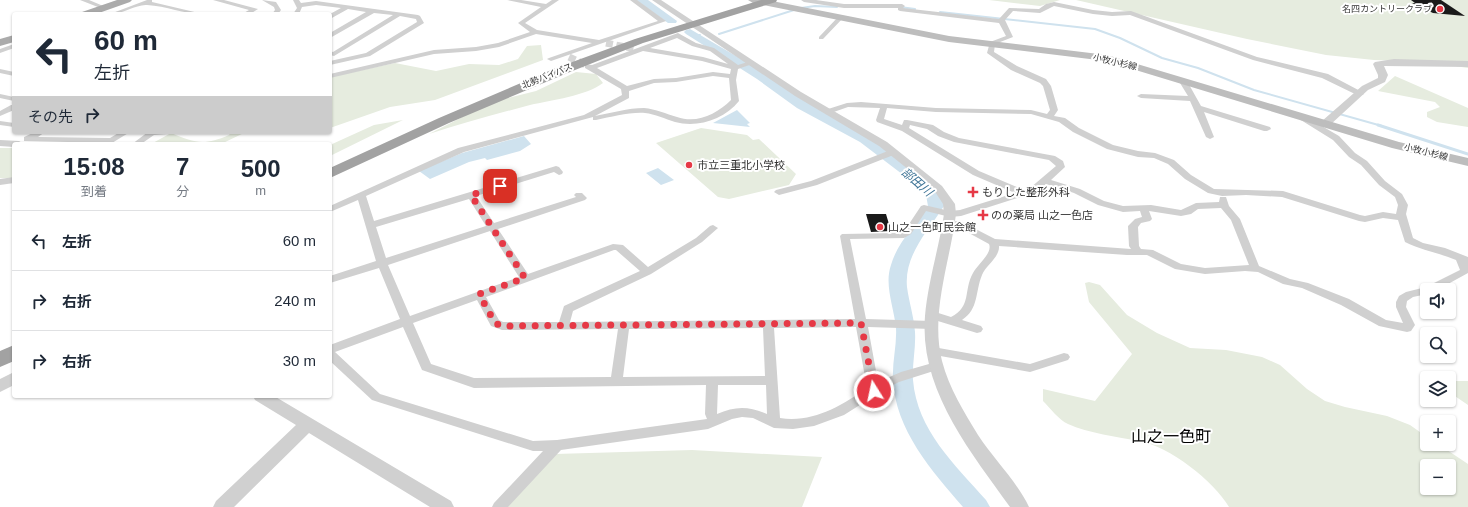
<!DOCTYPE html>
<html lang="ja">
<meta charset="utf-8">
<style>
:root{--surface:#fff;--page:#f6f6f7;--text:#1f2937;--muted:#747a83;--line:#e0e1e3}
body{margin:0;font-family:Arial,"Noto Sans JP",sans-serif;background:var(--page);color:var(--text);height:100vh;display:flex;flex-direction:column;font-size:15px;white-space:nowrap}
*{box-sizing:border-box;margin:0}
p{font-size:13px;color:var(--muted)}
.icon{flex:none;width:22px;height:22px;fill:none;stroke:currentColor;stroke-width:2;stroke-linecap:round;stroke-linejoin:round}
.map{position:relative;flex:1;overflow:hidden}
.panel{position:absolute;left:12px;top:142px;width:320px;height:256px;display:flex;flex-direction:column;background:var(--surface);border-radius:4px;box-shadow:0 1px 3px #0004}
.panel>*{flex:none}
.top-card{position:absolute;left:12px;top:12px;width:320px;height:122px;border-radius:4px;box-shadow:0 1px 3px #0004;background:#fff;color:var(--text);overflow:hidden}
.controls{position:absolute;left:1420px;top:283px;display:grid;gap:8px}
.controls a{display:grid;place-items:center;width:36px;height:36px;border-radius:4px;background:var(--surface);box-shadow:0 1px 3px #0004;font-size:20px}
.pin{position:absolute;display:grid;place-items:center;width:34px;height:34px;color:#fff;margin:-17px;border-radius:8px;box-shadow:0 2px 6px #0006}
.me{position:absolute;width:44px;margin:-22px;rotate:350deg;stroke-linejoin:round;filter:drop-shadow(0 0 3px #0008)}
.turn{display:flex;align-items:center;gap:14px;height:84px;padding:0 16px;font-size:18px}
.turn .icon{width:52px;height:52px;stroke-width:2.5}
.turn b{display:block;font-size:28px;line-height:34px}
.then{display:flex;align-items:center;height:38px;padding:0 16px;background:#0003;gap:8px;font-size:15px}
.eta{display:flex;justify-content:space-evenly;align-items:center;height:68px;text-align:center}
.eta b{font-size:24px;font-weight:700;line-height:28px}
ul{padding:0;list-style:none}
li{display:flex;align-items:center;gap:12px;height:60px;padding:0 16px;border-top:1px solid var(--line)}
li div{flex:1}
li b{display:block;font-size:15px}
li em{font-style:normal}
.map>svg:first-child{display:block}
</style>
<div class="map">
<svg width="1468" height="507" viewBox="0 0 1468 507">
<rect width="100%" height="100%" fill="#fff"/>
<path fill="#e6ecdf" fill-rule="evenodd" d="M989,0H1060L1040,6Z
M1076,0H1468V68L1427,62L1374,60L1326,55L1247,39Z
M541,45L543,60L435,100L390,107L330,128V77L395,63L436,71L469,64L499,65L518,59L527,46Z
M576,72L596,74L603,83C586,96 552,100 530,105C496,114 463,123 429,134L492,102L536,91Z
M1395,76L1468,108V127L1437,122L1427,117V112L1440,107L1435,102L1378,91Z
M403,120L330,156V145L374,125Z
M701,128L747,135L753,140L759,139L796,174L789,185L729,199L718,197L656,143Z
M231,132H246L221,144H151L171,133C195,143 204,146 229,135Z
M0,148H14V178H0Z
M1089,282L1100,285L1127,315L1157,333L1190,348L1226,350L1262,357L1280,365L1307,389L1325,401L1345,407L1387,416L1410,425L1427,437V444H1438L1468,464V507H1229C1214,481 1169,446 1139,441C1118,437 1088,433 1068,424C1059,420 1050,408 1043,401V389L1095,401L1132,354L1089,302L1085,283ZM1427,466H1449V488H1427Z
M1450,381H1468V405L1449,392Z
M692,450L822,457L802,507H504L555,454Z"/>
<path fill="#cfe2ee" d="M737,110L750,123L747,124L750,127L713,123Z
M524,136L531,144L520,151L487,160L485,158L469,162L430,179L419,171L462,153Z
M658,168L674,180L661,185L646,173Z"/>
<g fill="none" stroke-linecap="round" stroke-linejoin="round">
<path stroke="#cfe2ee" stroke-width="2" d="M900,7L915,9
M801,8L815,6L837,7
M940,12L1095,29L1120,38L1162,58L1198,68L1254,90L1382,126
M719,34L794,10
M694,35H700"/>
<path stroke="#cfe2ee" stroke-width="3" d="M1378,125L1468,154"/>
<path fill="#cfe2ee" fill-rule="evenodd" d="M636,0H648L677,21L676,23H668Z
M690,29L765,73L807,102L870,136L933,184L942,195L944,206C928,231 904,255 907,287C909,302 914,317 915,332C916,348 912,364 913,380C917,430 955,465 986,500L990,507H963C932,471 895,430 893,379C892,362 897,345 896,328C894,307 884,285 891,265C897,243 916,225 928,206L926,195L923,190L860,142L797,108L757,79L686,34L684,32L686,30Z"/>
</g>
<path fill="#1a1a1a" d="M1411,0H1441L1465,16L1433,13L1412,3H1415Z
M866,214H886L891,231L871,232Z"/>
<g fill="none" stroke-linecap="round" stroke-linejoin="round">
<path stroke="#d6d6d6" stroke-width="7" stroke-dasharray="7 3.5" stroke-linecap="butt" d="M606,43L636,49
M569,57L588,66"/>
<path fill="#d0d0d0" fill-rule="evenodd" d="M80,0H89L108,8L103,9Z
M147,0H152V2L203,14C184,14 166,6 147,5C137,4 123,14 110,14Z
M213,0H224L258,9L250,14H242L249,10Z
M262,0L276,2L281,10L278,14H272L275,10L274,7Z
M293,0H299L301,3L316,1L418,15L420,16L424,23L370,56L330,65V61L366,53L417,22L416,19L400,16L334,56L330,55V51L333,52L393,15L374,13L330,38V33L366,12L348,9L330,19V14L341,8L316,5L302,7L299,14H293L297,8Z
M507,0H521L546,4L552,0H559L525,23L537,30L599,40L658,21L630,0H637L666,21L551,61L547,59L549,58L592,43L536,34L499,47L476,51L434,54L330,78V74L434,50L476,47L498,43L530,32L518,23L541,7Z
M801,0H816L844,4H902L905,6L903,8L999,19L1009,8L1039,9L1046,4L1054,2L1093,10L1112,12L1131,11L1257,57L1328,74L1364,93L1363,95H1357L1322,78L1253,60L1130,15L1112,16L1093,14L1054,6L1040,13L1013,11L1005,20L1013,37L995,44L994,52L1017,66L1046,79L1051,86L1058,110L1054,116L1065,118L1079,128L1113,145L1138,151L1155,153L1174,160L1191,175L1214,189L1283,191L1360,215L1365,216L1383,212L1396,214L1398,205L1395,197L1379,185L1361,165L1349,157L1333,140L1296,117L1300,115H1303L1339,136L1355,153L1367,161L1385,181L1402,194L1408,205L1406,214L1413,238L1423,243L1445,248L1468,257V273L1437,290H1427V294L1413,297L1407,301L1406,307L1415,325L1411,331L1407,332L1379,326L1341,305L1302,288L1283,284L1258,272L1245,271L1205,274L1175,269L1147,255H1127L999,246C1000,257 986,265 982,275C975,292 979,309 962,320L981,326L983,329L981,332L977,333L928,318L927,315L928,312L932,311L951,317C972,306 963,291 973,273C977,265 993,253 989,244L956,226L946,224L944,222L946,220L962,222L995,239L1131,249L1129,246L1128,226L1135,219L1142,217L1140,211L1123,212L1098,205L1074,193L1046,184L1036,192L961,216L950,217L926,211L911,234L904,238L850,239L866,319L932,321L936,322L938,325L936,328L932,329L868,327L878,382L901,372L936,362L940,363L942,366L940,369L899,382L885,389L844,415L814,426L793,429L774,428L753,418L742,417L732,419L708,429L561,450L508,507H492L494,503L543,451H533L372,400L330,361V345L400,319L379,268L330,283V276L376,261L358,200L330,212V206L458,148L584,115L622,95L621,89L585,68V64L592,65L678,33L696,43L714,48L738,65L751,61L755,63L738,69L736,80L739,101C724,120 697,128 675,122C665,119 655,114 645,113C629,112 612,117 596,120H593V117L464,152L366,196L374,221L556,166L559,167L563,172L562,174L559,175L554,172L476,196L494,223L576,197L574,195L576,193H582L587,198L585,200L498,229L528,274L613,244L623,245L648,267L696,238L710,226L713,225L718,228L702,242L651,274L573,311L570,322L855,319L840,236L842,234L899,233L905,230L921,206L924,205L950,211L960,210L1015,193L973,175L902,131L877,122L876,120L880,108L848,107L828,114H825V110L847,103L861,102L936,108L1031,110L1047,114L1050,110L1043,86L1040,83L1011,70L987,53L990,42L1006,36L999,23L900,11L898,10V8H844L804,2ZM677,38L692,46L710,51L728,64L703,57L650,48ZM643,51L702,61L731,69L730,74L713,72L676,78L654,79L627,86L597,68ZM713,76L729,78L731,100C717,114 697,124 677,117C666,114 656,109 644,108C628,108 611,113 595,116L629,98V91L654,83L676,82ZM887,108L936,112L1031,114L1059,122L1073,132L1107,149L1138,157L1154,158L1168,164L1185,179L1208,193L1222,196L1246,195L1282,197L1359,221L1365,222L1383,218L1398,220L1405,242C1421,250 1439,253 1456,260L1460,270L1426,287L1406,292L1399,296L1396,302V307L1403,323L1386,320L1349,299L1308,283L1290,279L1259,266L1240,219L1229,206L1226,197H1220L1219,202L1196,203L1181,210L1151,205L1123,206L1104,201L1080,189L1051,180L1065,167L1063,161L1055,156L959,138L944,132L933,125L907,120H904L902,125L884,119ZM910,125L927,129L938,136L954,142L1049,160L1056,166L1030,188L1024,190L979,171L909,128ZM469,199L486,226L386,258L376,227ZM1221,208L1231,220L1249,265L1205,268L1181,264L1153,250L1141,249L1139,246L1138,227L1141,223L1150,221L1152,219L1149,211L1181,216L1191,214L1198,209ZM490,231L519,277L410,316L388,265ZM614,250H616L640,271L564,306L559,322H503L499,320L486,297ZM477,300L491,326L502,330L618,329L611,377L474,378L431,364L413,323ZM403,327L422,370L474,388L706,385L705,414L707,419L557,440L533,441L380,394L335,352ZM856,327L867,388C841,406 813,423 780,418L774,328ZM763,328L765,376L623,377L629,329ZM718,385H766L767,414C749,406 735,406 717,414Z
M838,17L843,18L823,39H819V37Z
M14,44V48L0,53V49Z
M0,69L14,72V76L0,73Z
M1181,81H1187L1201,106L1270,127L1271,129L1267,131H1264L1204,112L1214,137L1210,139L1206,137L1190,101L1141,98L1137,96L1141,94L1188,96L1180,83Z
M0,94L14,97V101L0,98Z
M11,105H14V110L0,116V111Z
M0,121L14,123V127L0,125Z
M35,132H45L38,137L110,138L120,132H130L112,143L24,141V137Z
M148,132H171L167,134L154,135L141,144H132Z
M893,149L897,152L896,154L817,185L779,195L774,192L776,190L811,181Z
M14,177V183L0,185V179Z
M933,347L1030,364L1064,353L1068,354L1070,357L1068,360L1030,372L929,354L927,351L929,348Z"/>
<path fill="#d0d0d0" fill-rule="evenodd" d="M652,0H661L801,92L887,142L942,186L955,204L956,214C950,262 930,313 942,361C949,388 964,412 978,435C993,458 1018,483 1029,507H1010C970,451 919,389 925,316C928,281 939,248 944,214L943,204L934,190L879,146L795,96Z
M1394,59L1468,61V67L1384,66L1388,75L1385,82L1368,90L1330,125H1322L1321,123L1322,121L1362,86L1378,78V75L1373,64L1375,62Z
M0,140L19,141L24,144H14V147L0,146Z
M14,372V385L0,392V379Z
M253,396H274L451,501L454,507H430L309,433L234,507H213L216,501L296,425L255,400Z"/>
<path fill="#bdbdbd" fill-rule="evenodd" d="M748,0H767L949,36L1107,55L1399,142L1468,158V166L1392,148L1106,61L949,42L753,3Z"/>
<path fill="#ababab" fill-rule="evenodd" d="M117,0H132L130,2L96,14H81L82,12Z
M14,35V42L0,46V39Z"/>
<path fill="#a2a2a2" fill-rule="evenodd" d="M761,0H777L776,2L643,43L565,74L449,123L330,178V168L439,118L556,68L635,39Z
M14,345V361L0,367V351Z"/>
</g>
<g fill="none" stroke-linecap="round" stroke-linejoin="round">
<path stroke="#e63946" stroke-width="7" stroke-dasharray="0 12.6" d="M500,186L471,195L525,278L479,294L495,323L502,326L861,323L874,391"/>
</g>
<g fill="#e63946" stroke="#fff" stroke-width="1.5">
<circle cx="1440" cy="9" r="4"/>
<circle cx="689" cy="165" r="4"/>
<path d="M971 186h4v4h4v4h-4v4h-4v-4h-4v-4h4z"/>
<path d="M981 209h4v4h4v4h-4v4h-4v-4h-4v-4h4z"/>
<circle cx="880" cy="227" r="4"/>
</g>
<g text-anchor="middle" stroke-width="4" stroke-linejoin="round" paint-order="stroke">
<g font-size="9" fill="#333" stroke="#fff" text-anchor="end">
<text x="1432" y="12">名四カントリークラブ</text>
</g>
<g font-size="9" fill="#333" stroke="#fff">
<text transform="translate(1115 62) rotate(13)" y="3">小牧小杉線</text>
<text transform="translate(547 76) rotate(-22)" y="3">北勢バイパス</text>
<text transform="translate(1426 152) rotate(14)" y="3">小牧小杉線</text>
</g>
<g font-size="11" fill="#333" stroke="#fff" text-anchor="start">
<text x="697" y="169">市立三重北小学校</text>
<text x="982" y="196">もりした整形外科</text>
<text x="991" y="219">のの薬局 山之一色店</text>
<text x="888" y="231">山之一色町民会館</text>
</g>
<g font-size="12" font-style="italic" fill="#3f7597" stroke="#fff">
<text transform="translate(917 182) rotate(41)" y="4">部田川</text>
</g>
<g font-size="16" fill="#000" stroke="#fff">
<text x="1171" y="442">山之一色町</text>
</g>
</g>
</svg>
<div class="controls">
<a><svg class="icon" aria-label="sound" viewBox="0 0 24 24"><path d="M4 9h4l5-4v14l-5-4H4zM17 9q2 3 0 6"/></svg></a>
<a><svg class="icon" aria-label="search" viewBox="0 0 24 24"><circle cx="10" cy="10" r="6"/><path d="M15 15l6 6"/></svg></a>
<a><svg class="icon" aria-label="layers" viewBox="0 0 24 24"><path d="M12 4l9 5-9 5-9-5zM3 14l9 5 9-5"/></svg></a>
<a>+</a>
<a>−</a>
</div>
<div class="pin" style="left:500px;top:186px;background:#d93025"><svg class="icon" aria-label="arrive" viewBox="0 0 24 24"><path d="M6 21V4h12l-3 4 3 4H6"/></svg></div>
<svg class="me" style="left:874px;top:391px" viewBox="-20 -20 40 40"><circle r="17" fill="#e63946" stroke="#fff" stroke-width="3"/><path d="M0-11L8 9 0 5-8 9z" fill="#fff"/></svg>
<div class="top-card">
<div class="turn"><svg class="icon" aria-label="left" viewBox="0 0 24 24"><path d="M17 20v-9H6M10 6l-5 5 5 5"/></svg><div><b>60 m</b>左折</div></div>
<div class="then">その先<svg class="icon" aria-label="right" viewBox="0 0 24 24"><path d="M7 20v-9h11M14 6l5 5-5 5"/></svg></div>
</div>
<section class="panel">
<div class="eta">
<div><b>15:08</b><p>到着</p></div>
<div><b>7</b><p>分</p></div>
<div><b>500</b><p>m</p></div>
</div>
<ul>
<li><svg class="icon" aria-label="left" viewBox="0 0 24 24"><path d="M17 20v-9H6M10 6l-5 5 5 5"/></svg><div><b>左折</b></div><em>60 m</em></li>
<li><svg class="icon" aria-label="right" viewBox="0 0 24 24"><path d="M7 20v-9h11M14 6l5 5-5 5"/></svg><div><b>右折</b></div><em>240 m</em></li>
<li><svg class="icon" aria-label="right" viewBox="0 0 24 24"><path d="M7 20v-9h11M14 6l5 5-5 5"/></svg><div><b>右折</b></div><em>30 m</em></li>
</ul>
</section>
</div>
